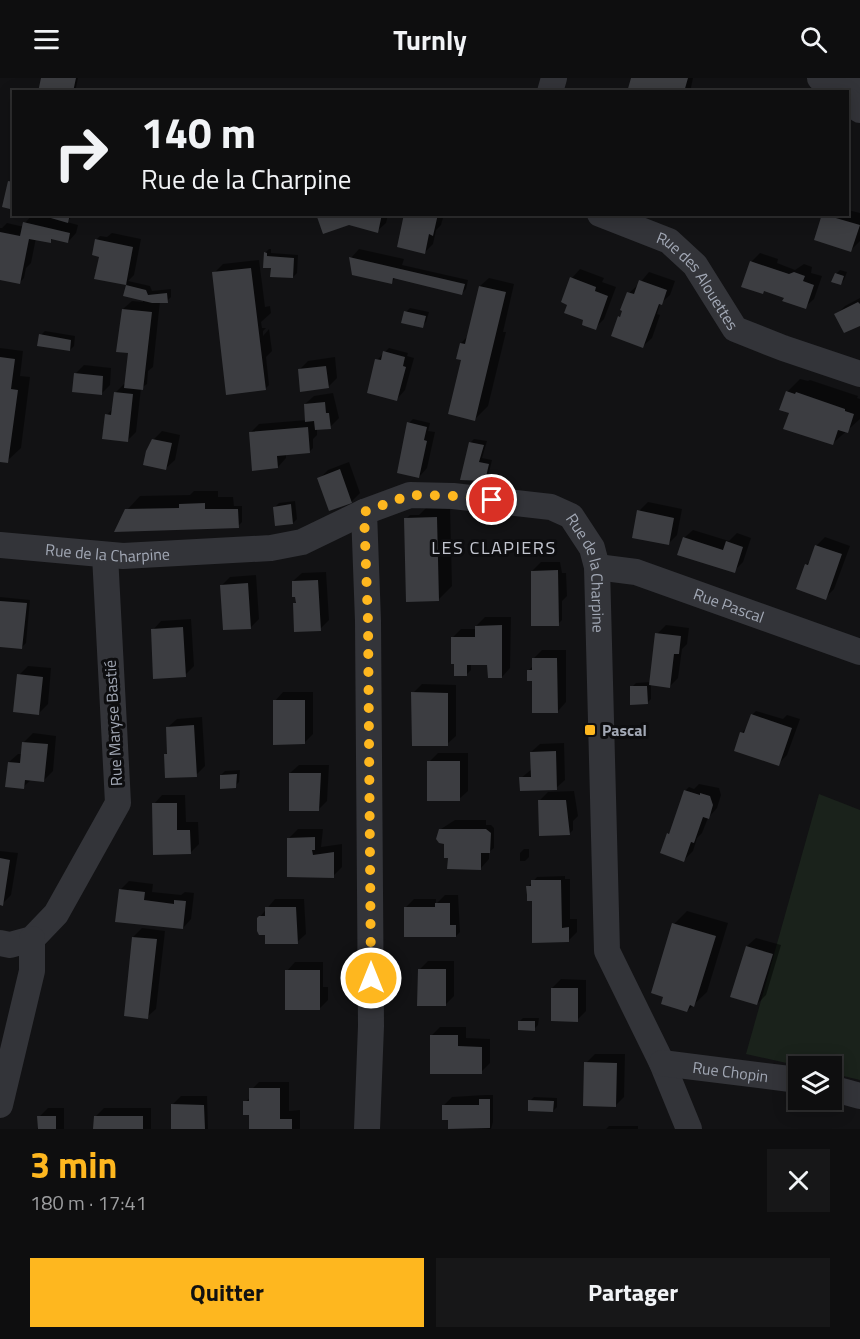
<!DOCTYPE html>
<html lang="fr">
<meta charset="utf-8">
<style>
:root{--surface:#0e0e0f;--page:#171718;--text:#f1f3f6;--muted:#9b9c9e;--line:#2e2e2f;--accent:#feb71f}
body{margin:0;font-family:"Titillium Web",sans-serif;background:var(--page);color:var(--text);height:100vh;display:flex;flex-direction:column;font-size:22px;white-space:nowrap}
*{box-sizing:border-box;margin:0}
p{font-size:20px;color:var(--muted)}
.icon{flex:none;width:33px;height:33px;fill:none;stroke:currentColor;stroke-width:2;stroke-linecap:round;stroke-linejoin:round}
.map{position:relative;height:1051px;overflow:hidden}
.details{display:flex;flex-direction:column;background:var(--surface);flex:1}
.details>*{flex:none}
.guide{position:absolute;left:12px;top:12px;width:837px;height:126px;border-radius:0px;box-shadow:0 3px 15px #0003,0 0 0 2px var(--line);background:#0e0e0f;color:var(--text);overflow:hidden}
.tools{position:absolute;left:788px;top:978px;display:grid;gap:12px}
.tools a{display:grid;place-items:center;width:54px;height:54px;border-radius:0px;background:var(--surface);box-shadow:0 3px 15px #0003,0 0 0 2px var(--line);font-size:30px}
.pin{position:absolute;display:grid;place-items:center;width:51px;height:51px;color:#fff;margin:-26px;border:3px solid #fff;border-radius:50%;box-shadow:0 2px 6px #0007}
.me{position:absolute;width:66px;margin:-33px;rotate:0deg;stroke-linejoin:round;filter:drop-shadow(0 0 4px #0008)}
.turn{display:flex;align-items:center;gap:21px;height:126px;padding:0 30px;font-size:27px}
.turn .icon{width:78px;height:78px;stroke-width:2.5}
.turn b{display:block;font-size:42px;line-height:51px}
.round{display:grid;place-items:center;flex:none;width:63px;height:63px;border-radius:0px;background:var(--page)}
.headline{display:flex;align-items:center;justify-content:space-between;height:102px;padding:0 30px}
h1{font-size:36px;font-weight:700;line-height:45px;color:var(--accent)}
.primary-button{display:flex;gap:12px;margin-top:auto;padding:12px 30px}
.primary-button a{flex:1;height:69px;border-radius:0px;background:var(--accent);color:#111;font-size:24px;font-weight:700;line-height:69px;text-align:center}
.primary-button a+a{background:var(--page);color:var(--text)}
header{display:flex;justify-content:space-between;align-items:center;height:78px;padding:0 30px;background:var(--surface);font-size:27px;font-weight:700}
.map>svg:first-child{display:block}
</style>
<header><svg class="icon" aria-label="menu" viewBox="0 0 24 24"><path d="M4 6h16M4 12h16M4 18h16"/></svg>Turnly<svg class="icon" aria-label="search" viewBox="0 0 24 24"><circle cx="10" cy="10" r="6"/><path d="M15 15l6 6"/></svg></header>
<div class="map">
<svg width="860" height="1051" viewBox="0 0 860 1051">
<rect width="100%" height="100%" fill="#121214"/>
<path fill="#1a221b" d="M819,716L860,732V1002L831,995V988H800L746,976Z"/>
<path fill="#0007" d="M42,0H78L75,14H39Z
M633,0H693L690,14H646Z
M848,132L860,135V163L851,172L823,136H848Z
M33,136H74L67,144L78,147L76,155L68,164L53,160L50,163L36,160L31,185L26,190L24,200L20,204L0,200V150H2L7,145L24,149L25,145Z
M318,136H388L386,145L377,153Z
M406,136H444L441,147L436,152L433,166L425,174Z
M112,155L141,161L134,197L128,203L150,208L152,213L171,211V219L167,223H160L153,289L148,293L147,306L141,310L136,354L127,363L107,337L113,330L115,315L124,306H126L130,274L123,231L132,223L143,224V222L125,217L127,206L101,174L96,162L100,158L107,159Z
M269,171H271V175L298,177L297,195L293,199L272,189L265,175Z
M359,171L404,181L402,187L468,202L466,211L462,215L396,199L391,205L351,180Z
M760,175L778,181L777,185L795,192L804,186L812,189L811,195L822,198L814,221L805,229L787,219L764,212L743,208L752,183Z
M259,182L265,229L270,228L271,235L261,244L262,250H266L263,253V258L269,251L272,273L266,279L269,307L265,311L214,195L223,186Z
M580,191L604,200L602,204L616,209L604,241L595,250L572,200Z
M840,192L847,194L844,202L840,206L836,196Z
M649,194L675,203L670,217L660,226L657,236L660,237L652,260L643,268L619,239L623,236L629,215L639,206Z
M489,200L514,206L503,254H506L488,328L475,341L461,265L468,258L480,208Z
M860,220V246L836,237L845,228Z
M410,230L429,234L426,244L422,248L406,234Z
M45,253L75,258L74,268L70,272L41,257Z
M0,270L23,273L20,298L30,299L21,370L7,383L0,382Z
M389,270L408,275L407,278L414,280L405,312L397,321L377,282Z
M335,279L337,300L328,309L299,292L308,283Z
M84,287L111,290L110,307L101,316L75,296Z
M800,301L808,303L810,302L858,318L857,320L860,321V341L832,366L791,334L787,314Z
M333,315L339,340L330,349L317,350V357L313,361V370L309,374L286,376V380L278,389L250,355L259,346L307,342L305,326L314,318Z
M413,341L430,345L428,353L435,354L427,390L419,399L409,345Z
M162,353L180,357L175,382L166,390L153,362Z
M474,361L487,363L482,380L492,382L488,398L484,402L470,365Z
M349,384L360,415L351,424L319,401L328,392Z
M194,413H218V419H233L234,428H242V444L238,448L127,432L140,418L190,417Z
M295,423L297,441L293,445L275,429L279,425Z
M648,424L682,431L677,457L668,466L639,433Z
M429,427H450L452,508L439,521L406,441L410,437H419Z
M693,452L729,463L737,455L751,460L743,484L734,493L684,460Z
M825,459L850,468L834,511L825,520L806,487L812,481L816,468Z
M541,484H560L562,495H566L567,518L562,523V542L558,546L532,493Z
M326,494L329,542L320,551L294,526L297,523L293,503L302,495Z
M256,497L259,541L250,550L221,508L230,499Z
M0,519L30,522L26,565L22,569L0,567Z
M485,539H511L510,590L502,599L489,585H471V592L467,596L452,560L461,551H476V548Z
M191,541L194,588L185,597L153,552L161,543Z
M666,547L689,550L687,566L682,571L678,600L669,609L651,606V621L647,625L632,609L636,605L651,604L657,556Z
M542,572H566V624L558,633L528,593L532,589L533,581Z
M28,588L51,590L48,626L39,635L19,597Z
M422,606L456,607V658L447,666L413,615Z
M283,614H313V656L304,665L275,623Z
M756,633L783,641L787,637L800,641L787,677L778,686L742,655L748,648L752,637Z
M202,639L205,688L196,697L165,677L168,674V649L177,641Z
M33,655L56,658L53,693L44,702L32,701L23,709L9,684L18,676H23L24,664Z
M564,665L565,702L556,710L521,700L532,691L531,674L540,666Z
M438,675H468V713L459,721L429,684Z
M299,687H329L327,723L319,731L290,695Z
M240,692L239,704L235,708L221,697L225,693Z
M699,706L719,710L721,717L717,730L708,740L702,755L697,760L693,773L684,782L668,756L672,752L685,713L689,709L694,711Z
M574,713L578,738L573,743V752L569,756L539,723L548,714Z
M162,717H185L186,744H198L199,766L190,775L154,726Z
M455,742H486V747H491L494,750V770L489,774V781L481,790L449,778L441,751Z
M298,751H323L321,769L342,766V789L333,798L289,760Z
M524,771H529V779L525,783H520V775Z
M0,773L18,775L11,817L2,826H0Z
M565,798V801H570V841H577V854L568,863L533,822L528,809L537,799Z
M129,803L153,806L152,814L181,817L185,814L194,815L191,841L183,850L120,812Z
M445,817H458L460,854L456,858L405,830L414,821H436V826Z
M275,821H304L306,856L297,864L266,855L258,841Z
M687,833L728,845L707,914L687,933L674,846Z
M142,850L165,853L156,931L147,939L133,859Z
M756,860L781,867L766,917L757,926L747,868Z
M428,883H454V918L445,927L419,892Z
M295,884H323V909H328V922L319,931L287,893Z
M561,901L586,902V933L577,942L552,910Z
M523,940H539L538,947L534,951L519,944Z
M440,949H466V960L490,961V985L481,994L431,958Z
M595,976H625L624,1019L616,1027L586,985Z
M259,1004H289V1033L300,1032V1051H250V1033L245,1024L250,1020V1013Z
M485,1017H493V1044L491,1051H450L449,1040L443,1028L452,1019Z
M181,1018H207L208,1051H172V1027Z
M534,1019L557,1020V1029L553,1033L530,1023Z
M48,1030H64V1051H37L39,1049V1039Z
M104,1030H151V1051H95V1039Z
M609,1048H638V1051H606Z"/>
<path fill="#3c3d41" d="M41,0H76L73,14H38Z
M631,0H688L684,14H627Z
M8,103L14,104V132L2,129Z
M37,136H70L68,145Z
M316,136H382L378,155L349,147L323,156Z
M404,136H438L433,158L429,156L425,176L397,169Z
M822,136L860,147L851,174L814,162Z
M23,144L70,155L68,165L51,161V165L29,161L20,206L0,202V154L20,158Z
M95,161L133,169L126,207L94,201L99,179L92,177Z
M264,174L267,175V178L294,180L293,200L270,199L271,190H263Z
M349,179L465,206L462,217L393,200L392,206L352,197Z
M750,183L789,196L794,194L805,198L803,203L814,207L806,231L782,223L784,220L764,213L763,216L741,209Z
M251,190L266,312L226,317L212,194Z
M835,195L844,198L841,207L831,204Z
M570,199L596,209L595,213L608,218L596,252L582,247L583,242L564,235L567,227L561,224Z
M639,202L667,212L662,227L659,226L643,270L611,258L618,238L620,239L622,233L620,232L627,214L634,216Z
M126,207L146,212L148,217L167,215L168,225H152L123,218Z
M479,208L506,214L475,343L448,336L461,282L456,281L460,265L465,266Z
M858,224L860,226V248L844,255L834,236Z
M122,231L152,234L143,312L124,310L128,275L116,274Z
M404,233L426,238L423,250L401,245Z
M39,256L71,262L70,273L37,268Z
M383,273L405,279L403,288L406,289L397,323L367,315L375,281L381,282Z
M0,279L15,281L11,311L18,312L8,385L0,384Z
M326,288L329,310L300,314L298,291Z
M74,295L103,298L102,317L72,314Z
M786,313L795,316L796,314L845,331V333L854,336L848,355L838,352L833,367L783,351L789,335L779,332Z
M114,314L133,316L128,364L102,361L105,336L111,337Z
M325,324L326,335H329L331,351L315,352L314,343L305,344L304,326Z
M407,344L427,349L424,362L427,363L419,400L397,395Z
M308,349L310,375L277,378L278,390L252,393L249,354Z
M152,361L172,365L166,392L143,387L146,373Z
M469,364L484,367L479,384L489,386L485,403L460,402Z
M340,391L352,425L329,433L317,400Z
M205,425V431H238L239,450L114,454L125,431L179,430V426Z
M291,426L293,446L275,448L273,429Z
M637,432L674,440L669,467L632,460Z
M437,439L439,523L406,524L404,440Z
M683,459L723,472L726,463L743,469L735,495L677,477Z
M815,467L842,476L826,522L796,511L805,486L808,487Z
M558,492L559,548H531V493Z
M318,502L321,553L294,554L293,525H296L295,519H292V503Z
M248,505L251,551L223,552L220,507Z
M0,523L27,525L22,571L0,569Z
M502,547V600H488L487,587H467V598H454V586H451V559H475V548Z
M183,549L186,599L153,601L151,551Z
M655,555L681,558L679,576H674L670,610L649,607Z
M532,580H557L558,635H532V603H527V592H532Z
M17,596L43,599L39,637L13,634Z
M630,608H647L648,626L630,627Z
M411,614L448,615V668H412Z
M273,622H305V666L273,667Z
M751,636L792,650L779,688L734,673L740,654L744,655Z
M194,647L197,699L165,700L164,676H167L166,649Z
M22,664L48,666L44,704L25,702L24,711L5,709L8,684L20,685Z
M556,673L557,712L520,713L519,699H531L530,674Z
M427,683H460V723H427Z
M289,695H321L319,733H289Z
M237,696L236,710L220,711V697Z
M684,712L700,717V715L710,718L713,727L709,741L703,739L694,765L691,764L684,784L660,775L667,755L669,756Z
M538,722H566L570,757L539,758Z
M152,725H177V752H190L191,776L153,777Z
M439,751H486L491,755L490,775H481V792L447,791L448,780H444V766L439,765L436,761Z
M315,759V772H312L313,777L334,774V800L287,799V760Z
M0,780L10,782L3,828L0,827Z
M531,802H561L562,850L569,849V864L532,865V823H527V817L526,808H531Z
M119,811L145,814L144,822L174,826V822L186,823L183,851L115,844Z
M435,825H450V847H456V859H404V829H435Z
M265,829H296L298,866H265V857H259L257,853V840L259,838H265Z
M672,845L716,858L694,929L690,927L687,934L661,926L663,919L651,915Z
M132,859L157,861L148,941L124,938Z
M746,868L773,876L757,927L730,919Z
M418,891H446V928H417Z
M285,892H320V932H285Z
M551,910H578V944L551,943Z
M518,943H535V953L518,952Z
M430,957H458V968L482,969V996H430Z
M584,984L617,985L616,1029L583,1028Z
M249,1010H280V1041H292V1051H249V1037H243V1023H249Z
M479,1021H490V1050L448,1051V1042H442V1027H479Z
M528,1022L554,1023L553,1034L528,1033Z
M171,1026L204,1027L205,1051H171Z
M37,1038H56V1051H38Z
M94,1038H143V1051H93Z"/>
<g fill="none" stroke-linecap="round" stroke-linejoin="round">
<g stroke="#333439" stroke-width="26">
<path d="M820,0L860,10"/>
<path d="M550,14L554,0"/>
<path d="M848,23L860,32"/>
<path id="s1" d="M600,136L669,163L695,187L735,251L783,270L860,296"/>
<path d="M364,434L368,543L371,948L367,1051"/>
<path id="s2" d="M0,467L123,478L271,470L302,464L364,434L410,417L453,418L551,429L571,438L592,470L597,489L607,873L662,985L689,1051"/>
<path id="s3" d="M597,489L636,494L860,574"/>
<path d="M0,865L10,867L32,861L56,836L118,725L105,477"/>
<path id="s4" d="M662,985L798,1002"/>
<path d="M831,1010L860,1018"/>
<path d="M0,1027L32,893V861"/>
</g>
</g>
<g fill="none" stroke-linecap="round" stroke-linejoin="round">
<path stroke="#feb71f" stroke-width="10" stroke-dasharray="0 18" d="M371,900L368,543L364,434L410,417L453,418L492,422"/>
</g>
<rect fill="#feb71f" stroke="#0d0d0f" stroke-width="2" x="584" y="646" width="12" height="12" rx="3"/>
<g text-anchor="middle" stroke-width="6" stroke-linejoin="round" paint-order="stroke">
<g font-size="16" fill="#a2a8b5" stroke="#0d0d0f">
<text dy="6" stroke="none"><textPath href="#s1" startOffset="123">Rue des Alouettes</textPath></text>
<text dy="6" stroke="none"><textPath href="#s2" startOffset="108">Rue de la Charpine</textPath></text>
<text dy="6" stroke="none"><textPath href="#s2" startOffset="646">Rue de la Charpine</textPath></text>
<text dy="6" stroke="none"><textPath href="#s3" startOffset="138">Rue Pascal</textPath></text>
<text transform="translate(113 645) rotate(-93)" y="6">Rue Maryse Bastié</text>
<text dy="6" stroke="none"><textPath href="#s4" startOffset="69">Rue Chopin</textPath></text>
</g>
<g font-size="16" font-weight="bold" fill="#a2a8b5" stroke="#0d0d0f" text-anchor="start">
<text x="602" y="658">Pascal</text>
</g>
<g font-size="18" letter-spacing="1.5" fill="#c4c7d1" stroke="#0d0d0f">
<text x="494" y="476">LES CLAPIERS</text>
</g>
</g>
</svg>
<div class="tools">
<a><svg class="icon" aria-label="layers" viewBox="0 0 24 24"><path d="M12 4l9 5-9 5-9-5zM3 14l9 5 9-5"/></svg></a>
</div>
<div class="pin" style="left:492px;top:422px;background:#d93025"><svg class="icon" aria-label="arrive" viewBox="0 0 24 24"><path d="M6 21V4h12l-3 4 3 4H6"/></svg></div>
<svg class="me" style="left:371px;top:900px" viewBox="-20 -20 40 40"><circle r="17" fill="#feb71f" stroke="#fff" stroke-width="3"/><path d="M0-11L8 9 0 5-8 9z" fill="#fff"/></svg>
<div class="guide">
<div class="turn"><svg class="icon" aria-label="right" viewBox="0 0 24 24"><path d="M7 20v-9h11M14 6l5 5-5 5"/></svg><div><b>140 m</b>Rue de la Charpine</div></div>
</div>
</div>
<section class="details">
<div class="headline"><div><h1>3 min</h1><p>180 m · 17:41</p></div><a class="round"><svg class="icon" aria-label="close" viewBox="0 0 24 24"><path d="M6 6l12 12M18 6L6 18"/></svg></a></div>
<div class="primary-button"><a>Quitter</a><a>Partager</a></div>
</section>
